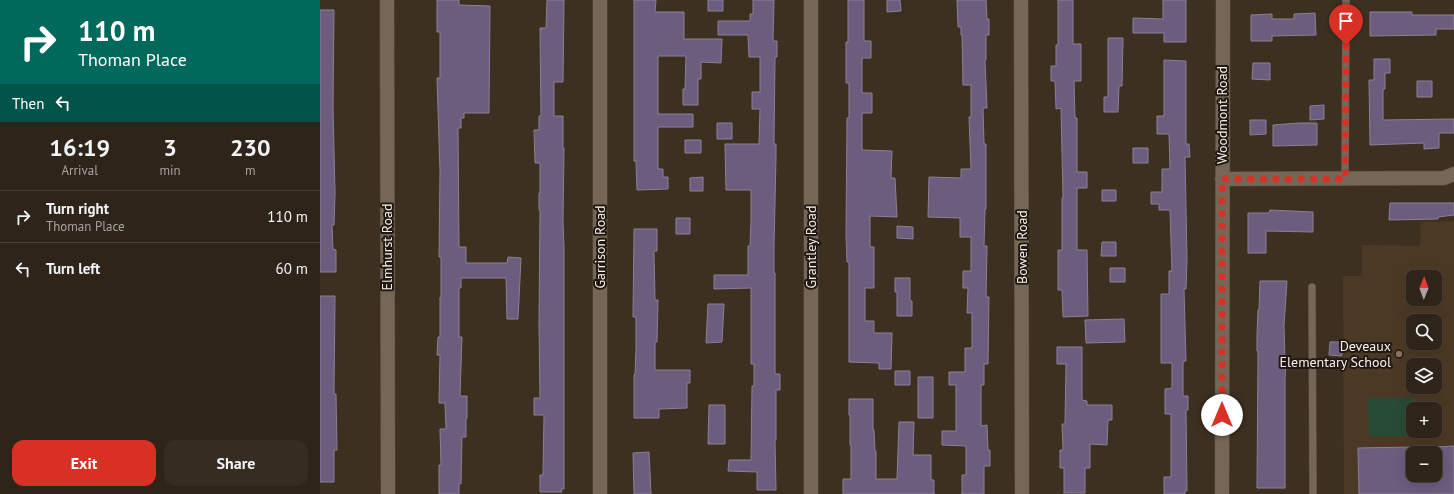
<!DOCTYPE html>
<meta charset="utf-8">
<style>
:root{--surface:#2e2419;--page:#362c22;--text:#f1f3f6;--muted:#a7a4a2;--line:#494138;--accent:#d93025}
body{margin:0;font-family:"PT Sans",sans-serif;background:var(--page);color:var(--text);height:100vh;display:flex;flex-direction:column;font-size:15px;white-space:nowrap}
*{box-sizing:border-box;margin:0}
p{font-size:13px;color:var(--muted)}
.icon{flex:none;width:22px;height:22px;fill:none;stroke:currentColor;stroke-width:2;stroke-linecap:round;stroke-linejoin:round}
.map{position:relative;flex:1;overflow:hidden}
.panel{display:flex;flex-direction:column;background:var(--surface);width:320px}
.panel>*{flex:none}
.hud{background:#00695c;color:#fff;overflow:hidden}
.needle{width:26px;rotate:1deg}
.tools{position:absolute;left:1086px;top:270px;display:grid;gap:8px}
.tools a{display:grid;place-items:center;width:36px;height:36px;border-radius:8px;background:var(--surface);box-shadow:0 4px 16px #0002,0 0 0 1px var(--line);font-size:20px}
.pin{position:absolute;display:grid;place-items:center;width:34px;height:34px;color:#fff;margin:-41px -17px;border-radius:50% 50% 50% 0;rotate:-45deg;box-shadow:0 0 4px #0007}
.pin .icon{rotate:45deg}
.me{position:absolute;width:44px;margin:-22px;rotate:0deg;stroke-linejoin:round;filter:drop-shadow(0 0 3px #0008)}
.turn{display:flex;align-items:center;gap:14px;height:84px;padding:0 12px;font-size:18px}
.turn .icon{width:52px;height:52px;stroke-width:2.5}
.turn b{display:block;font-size:28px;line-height:34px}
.then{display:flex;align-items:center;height:38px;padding:0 12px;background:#0003;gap:8px;font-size:15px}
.eta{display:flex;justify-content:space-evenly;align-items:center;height:68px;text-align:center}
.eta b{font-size:24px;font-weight:800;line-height:28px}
.button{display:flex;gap:8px;margin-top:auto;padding:8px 12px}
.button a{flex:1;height:46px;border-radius:12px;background:var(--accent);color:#fff;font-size:16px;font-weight:800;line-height:46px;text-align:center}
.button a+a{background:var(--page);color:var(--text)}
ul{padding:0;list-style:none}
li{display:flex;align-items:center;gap:12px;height:52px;padding:0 12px;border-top:1px solid var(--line)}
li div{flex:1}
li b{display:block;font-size:15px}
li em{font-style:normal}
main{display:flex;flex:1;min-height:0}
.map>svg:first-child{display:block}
</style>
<main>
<section class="panel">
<div class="hud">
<div class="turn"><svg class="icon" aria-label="right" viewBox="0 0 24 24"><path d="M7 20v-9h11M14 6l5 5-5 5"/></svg><div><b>110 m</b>Thoman Place</div></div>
<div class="then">Then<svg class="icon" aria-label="left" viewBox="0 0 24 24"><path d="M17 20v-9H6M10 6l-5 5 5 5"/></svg></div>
</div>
<div class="eta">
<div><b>16:19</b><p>Arrival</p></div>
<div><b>3</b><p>min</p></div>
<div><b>230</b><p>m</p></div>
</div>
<ul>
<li><svg class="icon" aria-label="right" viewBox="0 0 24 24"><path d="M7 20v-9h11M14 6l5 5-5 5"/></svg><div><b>Turn right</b><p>Thoman Place</p></div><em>110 m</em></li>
<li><svg class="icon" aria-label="left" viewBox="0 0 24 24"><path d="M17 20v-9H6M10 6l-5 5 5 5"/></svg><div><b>Turn left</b></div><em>60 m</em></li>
</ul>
<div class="button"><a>Exit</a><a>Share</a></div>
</section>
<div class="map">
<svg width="1134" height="494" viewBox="0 0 1134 494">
<rect width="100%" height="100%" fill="#3e3021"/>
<path fill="#4c3925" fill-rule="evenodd" d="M1134,221V494H1024L1023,276H1042V245L1100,246L1101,222ZM1093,277H1115V299H1093ZM1093,321H1115V343H1093ZM1093,365H1115V387H1093ZM1093,409H1115V431H1093ZM1093,453H1115V475H1093Z"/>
<path fill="#284b35" d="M1048,398H1095V409H1093V431H1095V436L1049,437Z"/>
<path fill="#6c5c7e" stroke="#898195" d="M117,0H139V5L170,6L169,113H144V118H141V128H138L139,247H146V263H187L188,257L201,258L198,319H187L186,278H141V288H139V337H142L140,396H147V418H146V437H142L141,484L139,483V494H119V465H121L120,429H126L125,403H119L120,355H117L118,337H120V297H121V257H119L120,171L117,78H120V32H117Z
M227,0H244L243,82H234V116H243V148H244L243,221L244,247V489H241L242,492H220V475H223L224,415H214V398H220L219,324L220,210H219V193H220V163H215L214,130H219V116H221L220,28H226Z
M314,0H336L335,12H364V39H402L401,63L381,62V79H378V105H363V89H365L366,56H338V114H373V127H338V169H343V177H348V189L317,190L316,161H314Z
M388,0H403V11H388Z
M433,0H454L453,41H457V57H455L454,144H456V157L454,246V273H455V374H460V390H456V440H455L456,490H437V472L408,471L409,460H431L432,386H434V364H431V288L394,289V275H428V246H430L431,221V190H406L405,144H439L440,109H432V92H440V57H429L428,35H398V21H430V14H433Z
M528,0H544V41H551V58H542V93H552V113H542V150L572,151L571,178H575L577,217L550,216V247H554V288H545V321H554V333H572L571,369H559V363L529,362V262H527L526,236L527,118H529V83H526V42H528Z
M567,0H580L581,11L567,12Z
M637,0H666L667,19H669V35H666V60H665L667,108H663L664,144H666V209H665L664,246H667L666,297H669L668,364H664V385H661V426L667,425L668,450H670V466H664V494H642V475H646V446L622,445V431H636V385H629V372H645V348H652V313H647L648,288H643V271H651V237H640V218L608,217L609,177L641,178V169H651L649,117H651V85H643L642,35H641V27H638Z
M738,0H753V44H761V81H754L755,118H757V172H767V188H757V250H767L768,316L743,317L742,290H738V250H742V198H743L741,108L736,109L735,81H731V66H736V45H738Z
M843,0H866V42H844V33H813V18L843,19Z
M0,10H14L13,107L15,193L14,225H12L13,249L16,250V272H0Z
M1050,12H1092V15H1134V29H1116V35L1050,36Z
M995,13L996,35L952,36V41H931V15L952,14V19H974V14Z
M788,38H803L802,86H799L798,112H784V97H788Z
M1054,59H1070V73H1065V89H1063V120L1134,119V133H1119V148L1104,149V143L1050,145L1049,80H1054Z
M844,60L866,61V144H869L870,157H865L867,259L866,289H864L866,361H864L863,363V396H868V410H866L867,491H865V494H844V477H851V414H845V389L852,388V363H841V294H849V271H852L850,210H839V204H831V192H842V169H850L849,134H837V116H844Z
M933,63H950V80L932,79Z
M1097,81H1112V97H1097Z
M1004,105V119L990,120V106Z
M930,120H946V134L930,135Z
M397,123H412V139H397Z
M979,123H997V145L953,146V125Z
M365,140H381V153H365Z
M813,148H828V163H813Z
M383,177V191H370V178Z
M782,190H796V201H782Z
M1070,203H1134V215L1118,217V219L1069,220Z
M950,210L993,212V232L946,231V253H928V213H949Z
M356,218H370V234H356Z
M577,226L593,227V239L577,238Z
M314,229H337V251H334L335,300H338L337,342H335V370H370V383H367V408L339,409V418H314V375H315L316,348V317H313Z
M782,242H796V256H781Z
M790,268H805V282H790Z
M575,278H590V301H592V316H577V292H575Z
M940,281H967L964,326L965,362H966L965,378V488H937L938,351H937V335L938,310H939Z
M0,296H15L14,394H16L17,450H14V482H0Z
M388,304H404L402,342L386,343Z
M804,319L805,342L766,343L765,320Z
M1010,342H1022V356L1009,355Z
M737,347H762V400L767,401V405H792V420H788L787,445L770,444V468H765V493H744V468H740V450H743L742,424H745L746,364H737Z
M575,371H590V385H575Z
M598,377H613V418H598Z
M529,399H553V430H554L555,451H556V479H577L579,422H594L593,455H611V480H614V494H523V479H531V445H530V415H529Z
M389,405H405V444H388Z
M1134,446V494H1039L1038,448L1093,447V475H1115V447Z
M329,452L331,494H314L313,453Z"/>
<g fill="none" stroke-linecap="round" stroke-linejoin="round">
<defs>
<path id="service" d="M1025,179L1026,0
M992,287L993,494"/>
<path id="minor" d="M67,0L68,494
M280,0V494
M491,0V494
M701,0L702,494
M902,179L1124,178L1134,174
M902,494L903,0"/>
</defs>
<use href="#service" stroke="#574c3f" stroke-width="8"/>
<use href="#minor" stroke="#574c3f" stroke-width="15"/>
<use href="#service" stroke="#756656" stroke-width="7"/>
<use href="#minor" stroke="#756656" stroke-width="14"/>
</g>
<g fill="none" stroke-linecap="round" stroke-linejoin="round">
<path stroke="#d93025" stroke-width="7" stroke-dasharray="0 12.6" d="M902,415V179H1025L1026,45"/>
</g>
<circle fill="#8d6e63" stroke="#201913" stroke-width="1.5" cx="1079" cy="354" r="4"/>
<g text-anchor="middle" stroke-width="4" stroke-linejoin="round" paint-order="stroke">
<g font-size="14" fill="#faf0e7" stroke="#201913">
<text transform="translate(902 115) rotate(-90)" y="5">Woodmont Road</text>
<text transform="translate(67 247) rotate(-90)" y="5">Elmhurst Road</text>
<text transform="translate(280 247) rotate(-90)" y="5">Garrison Road</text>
<text transform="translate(491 247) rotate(-90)" y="5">Grantley Road</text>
<text transform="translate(702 247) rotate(-90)" y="5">Bowen Road</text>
</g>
<g font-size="14" fill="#faf0e7" stroke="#201913" text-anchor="end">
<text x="1071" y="351">Deveaux<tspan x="1071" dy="16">Elementary School</tspan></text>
</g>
</g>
</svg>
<div class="tools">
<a><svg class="needle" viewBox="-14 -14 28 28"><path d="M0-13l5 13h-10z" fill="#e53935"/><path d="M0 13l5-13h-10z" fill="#a7a4a2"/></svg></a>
<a><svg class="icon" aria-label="search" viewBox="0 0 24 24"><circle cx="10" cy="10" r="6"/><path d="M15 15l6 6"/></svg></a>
<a><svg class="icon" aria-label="layers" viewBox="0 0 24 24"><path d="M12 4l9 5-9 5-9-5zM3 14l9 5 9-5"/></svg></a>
<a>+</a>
<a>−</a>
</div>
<div class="pin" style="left:1026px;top:45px;background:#d93025"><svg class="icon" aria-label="arrive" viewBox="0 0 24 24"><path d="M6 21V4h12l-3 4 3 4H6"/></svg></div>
<svg class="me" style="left:902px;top:415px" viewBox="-20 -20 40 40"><circle r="19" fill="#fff"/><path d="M0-13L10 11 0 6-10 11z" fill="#d93025"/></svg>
</div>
</main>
